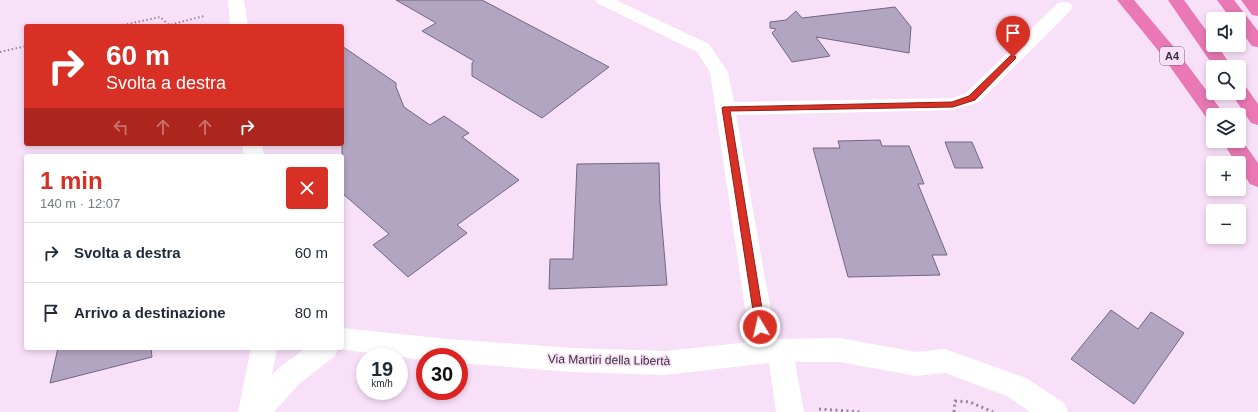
<!DOCTYPE html>
<html lang="it">
<meta charset="utf-8">
<style>
:root{--surface:#fff;--page:#f2f2f3;--text:#1f2937;--muted:#747a83;--line:#e0e1e3;--accent:#d93025}
body{margin:0;font-family:Helvetica,sans-serif;background:var(--page);color:var(--text);height:100vh;display:flex;flex-direction:column;font-size:15px;white-space:nowrap}
*{box-sizing:border-box;margin:0}
p{font-size:13px;color:var(--muted)}
.icon{flex:none;width:22px;height:22px;fill:none;stroke:currentColor;stroke-width:2;stroke-linecap:round;stroke-linejoin:round}
.map{position:relative;flex:1;overflow:hidden}
.sheet{position:absolute;left:24px;top:154px;width:320px;height:196px;display:flex;flex-direction:column;background:var(--surface);border-radius:4px;box-shadow:0 2px 6px #0003}
.sheet>*{flex:none}
.guide{position:absolute;left:24px;top:24px;width:320px;height:122px;border-radius:4px;box-shadow:0 2px 6px #0003;background:#d93025;color:#fff;overflow:hidden}
.fabs{position:absolute;left:1206px;top:12px;display:grid;gap:8px}
.fabs a{display:grid;place-items:center;width:40px;height:40px;border-radius:4px;background:var(--surface);box-shadow:0 2px 6px #0003;font-size:20px}
.speed{position:absolute;left:356px;top:348px;display:flex;gap:8px;font-size:20px;font-weight:700;text-align:center}
.speed>*{display:grid;place-content:center;width:52px;height:52px;border-radius:50%;background:var(--surface);box-shadow:0 2px 6px #0003;line-height:1}
.speed small{font-size:10px;font-weight:400}
.speed .limit{border:6px solid #d22;background:#fff;color:#111}
.pin{position:absolute;display:grid;place-items:center;width:34px;height:34px;color:#fff;margin:-41px -17px;border-radius:50% 50% 50% 0;rotate:-45deg;box-shadow:0 0 4px #0007}
.pin .icon{rotate:45deg}
.me{position:absolute;width:44px;margin:-22px;rotate:351deg;stroke-linejoin:round;filter:drop-shadow(0 0 3px #0008)}
.turn{display:flex;align-items:center;gap:14px;height:84px;padding:0 16px;font-size:18px}
.turn .icon{width:52px;height:52px;stroke-width:2.5}
.turn b{display:block;font-size:28px;line-height:34px}
.lanes{display:flex;align-items:center;height:38px;padding:0 16px;background:#0003;justify-content:center;gap:20px;direction:ltr}
.lanes .off{opacity:.35}
.round{display:grid;place-items:center;flex:none;width:42px;height:42px;border-radius:4px;background:var(--page)}
.summary{display:flex;align-items:center;justify-content:space-between;height:68px;padding:0 16px}
h1{font-size:24px;font-weight:800;line-height:30px;color:var(--accent)}
ul{padding:0;list-style:none}
li{display:flex;align-items:center;gap:12px;height:60px;padding:0 16px;border-top:1px solid var(--line)}
li div{flex:1}
li b{display:block;font-size:15px}
li em{font-style:normal}
.map>svg:first-child{display:block}
</style>
<div class="map">
<svg width="1258" height="412" viewBox="0 0 1258 412">
<rect width="100%" height="100%" fill="#f9e0f9"/>
<path fill="#b1a5c2" stroke="#726782" d="M396,0H482L609,67L542,118L472,76V63L474,61L422,31L436,23Z
M895,7L911,27L909,53L816,37L830,56L792,62L772,33L776,29L770,28V22L786,20L796,11L802,18Z
M342,46L396,83V87L404,107L430,125L444,116L469,133L462,137L519,180L457,225L467,233L408,277L373,245L389,234L342,193Z
M880,140L882,146H909L924,184H918L947,255H932L940,275L848,277L813,148H840L838,141Z
M945,142H972L983,168H955Z
M659,163L660,203L667,285L549,289L550,259H573L577,164Z
M1111,310L1138,329L1151,312L1184,333L1134,404L1071,359Z
M58,348H151L152,357L50,383Z"/>
<g fill="none" stroke-linecap="round" stroke-linejoin="round">
<path stroke="#968596" stroke-width="2" stroke-dasharray="1.5 2.5" stroke-linecap="butt" d="M119,26L160,17L169,25L204,16
M0,52L26,46"/>
<path stroke="#968596" stroke-width="3" stroke-dasharray="2 3.5" stroke-linecap="butt" d="M819,409L861,412
M954,412L955,401L970,402L993,412"/>
<path fill="#fff" fill-rule="evenodd" d="M228,0H244L248,26H230Z
M595,0H616L709,44L728,72L734,102L952,98L965,94L1058,3L1064,2L1070,3L1072,7L1070,11L979,102L953,110L736,115L776,339L840,338L916,352L945,349L1026,378L1064,403L1068,412H1030L1007,396L945,373L916,376L840,362H795L804,412H776L769,363L665,375L572,372L459,363V357H425V360L338,349L335,356L299,384L274,412H238L251,348H277L272,375L281,366L306,348H342V328L448,339L572,348L665,351L750,342L710,72L697,52L597,3Z
M242,144H262L264,156H244Z"/>
<path fill="#e978b5" fill-rule="evenodd" d="M1117,0H1134L1173,46L1225,115H1213V121L1208,120L1161,54Z
M1168,0H1184L1213,40V45H1217L1232,67H1214Z
M1217,0H1234L1258,31V47L1252,46L1239,29V19H1231Z
M1241,0H1258V16L1252,15Z
M1239,85L1246,87L1258,104V125L1251,123L1231,93H1239Z
M1239,136L1258,163V187L1250,184L1239,167V163H1236L1222,141H1239Z"/>
</g>
<path fill="#d93025" stroke="#8d1f18" d="M1013,55L1016,57L1015,59L975,100L953,107L730,111L765,327L764,330L760,331L756,330L722,108L723,107L952,102L969,96L1010,56Z"/>
<g text-anchor="middle" stroke-width="3.5" stroke-linejoin="round" paint-order="stroke">
<rect fill="#f9e0f9" stroke="#736573" stroke-width="1" x="1160" y="47" width="24" height="18" rx="3"/>
<g font-size="11" font-weight="bold" fill="#393039">
<text x="1172" y="60">A4</text>
</g>
<g font-size="12" fill="#393039" stroke="#f9e0f9">
<text transform="translate(609 360) rotate(1)" y="4">Via Martiri della Libertà</text>
</g>
</g>
</svg>
<div class="fabs">
<a><svg class="icon" aria-label="sound" viewBox="0 0 24 24"><path d="M4 9h4l5-4v14l-5-4H4zM17 9q2 3 0 6"/></svg></a>
<a><svg class="icon" aria-label="search" viewBox="0 0 24 24"><circle cx="10" cy="10" r="6"/><path d="M15 15l6 6"/></svg></a>
<a><svg class="icon" aria-label="layers" viewBox="0 0 24 24"><path d="M12 4l9 5-9 5-9-5zM3 14l9 5 9-5"/></svg></a>
<a>+</a>
<a>−</a>
</div>
<div class="speed"><div>19<small>km/h</small></div><div class="limit">30</div></div>
<div class="pin" style="left:1013px;top:57px;background:#d93025"><svg class="icon" aria-label="arrive" viewBox="0 0 24 24"><path d="M6 21V4h12l-3 4 3 4H6"/></svg></div>
<svg class="me" style="left:760px;top:327px" viewBox="-20 -20 40 40"><circle r="17" fill="#d93025" stroke="#fff" stroke-width="3"/><path d="M0-11L8 9 0 5-8 9z" fill="#fff"/></svg>
<div class="guide">
<div class="turn"><svg class="icon" aria-label="right" viewBox="0 0 24 24"><path d="M7 20v-9h11M14 6l5 5-5 5"/></svg><div><b>60 m</b>Svolta a destra</div></div>
<div class="lanes"><svg class="icon off" aria-label="left" viewBox="0 0 24 24"><path d="M17 20v-9H6M10 6l-5 5 5 5"/></svg><svg class="icon off" aria-label="ahead" viewBox="0 0 24 24"><path d="M12 20V5M6 11l6-6 6 6"/></svg><svg class="icon off" aria-label="ahead" viewBox="0 0 24 24"><path d="M12 20V5M6 11l6-6 6 6"/></svg><svg class="icon" aria-label="right" viewBox="0 0 24 24"><path d="M7 20v-9h11M14 6l5 5-5 5"/></svg></div>
</div>
<section class="sheet">
<div class="summary"><div><h1>1 min</h1><p>140 m · 12:07</p></div><a class="round" style="background:#d93025;color:#fff"><svg class="icon" aria-label="close" viewBox="0 0 24 24"><path d="M6 6l12 12M18 6L6 18"/></svg></a></div>
<ul>
<li><svg class="icon" aria-label="right" viewBox="0 0 24 24"><path d="M7 20v-9h11M14 6l5 5-5 5"/></svg><div><b>Svolta a destra</b></div><em>60 m</em></li>
<li><svg class="icon" aria-label="arrive" viewBox="0 0 24 24"><path d="M6 21V4h12l-3 4 3 4H6"/></svg><div><b>Arrivo a destinazione</b></div><em>80 m</em></li>
</ul>
</section>
</div>
